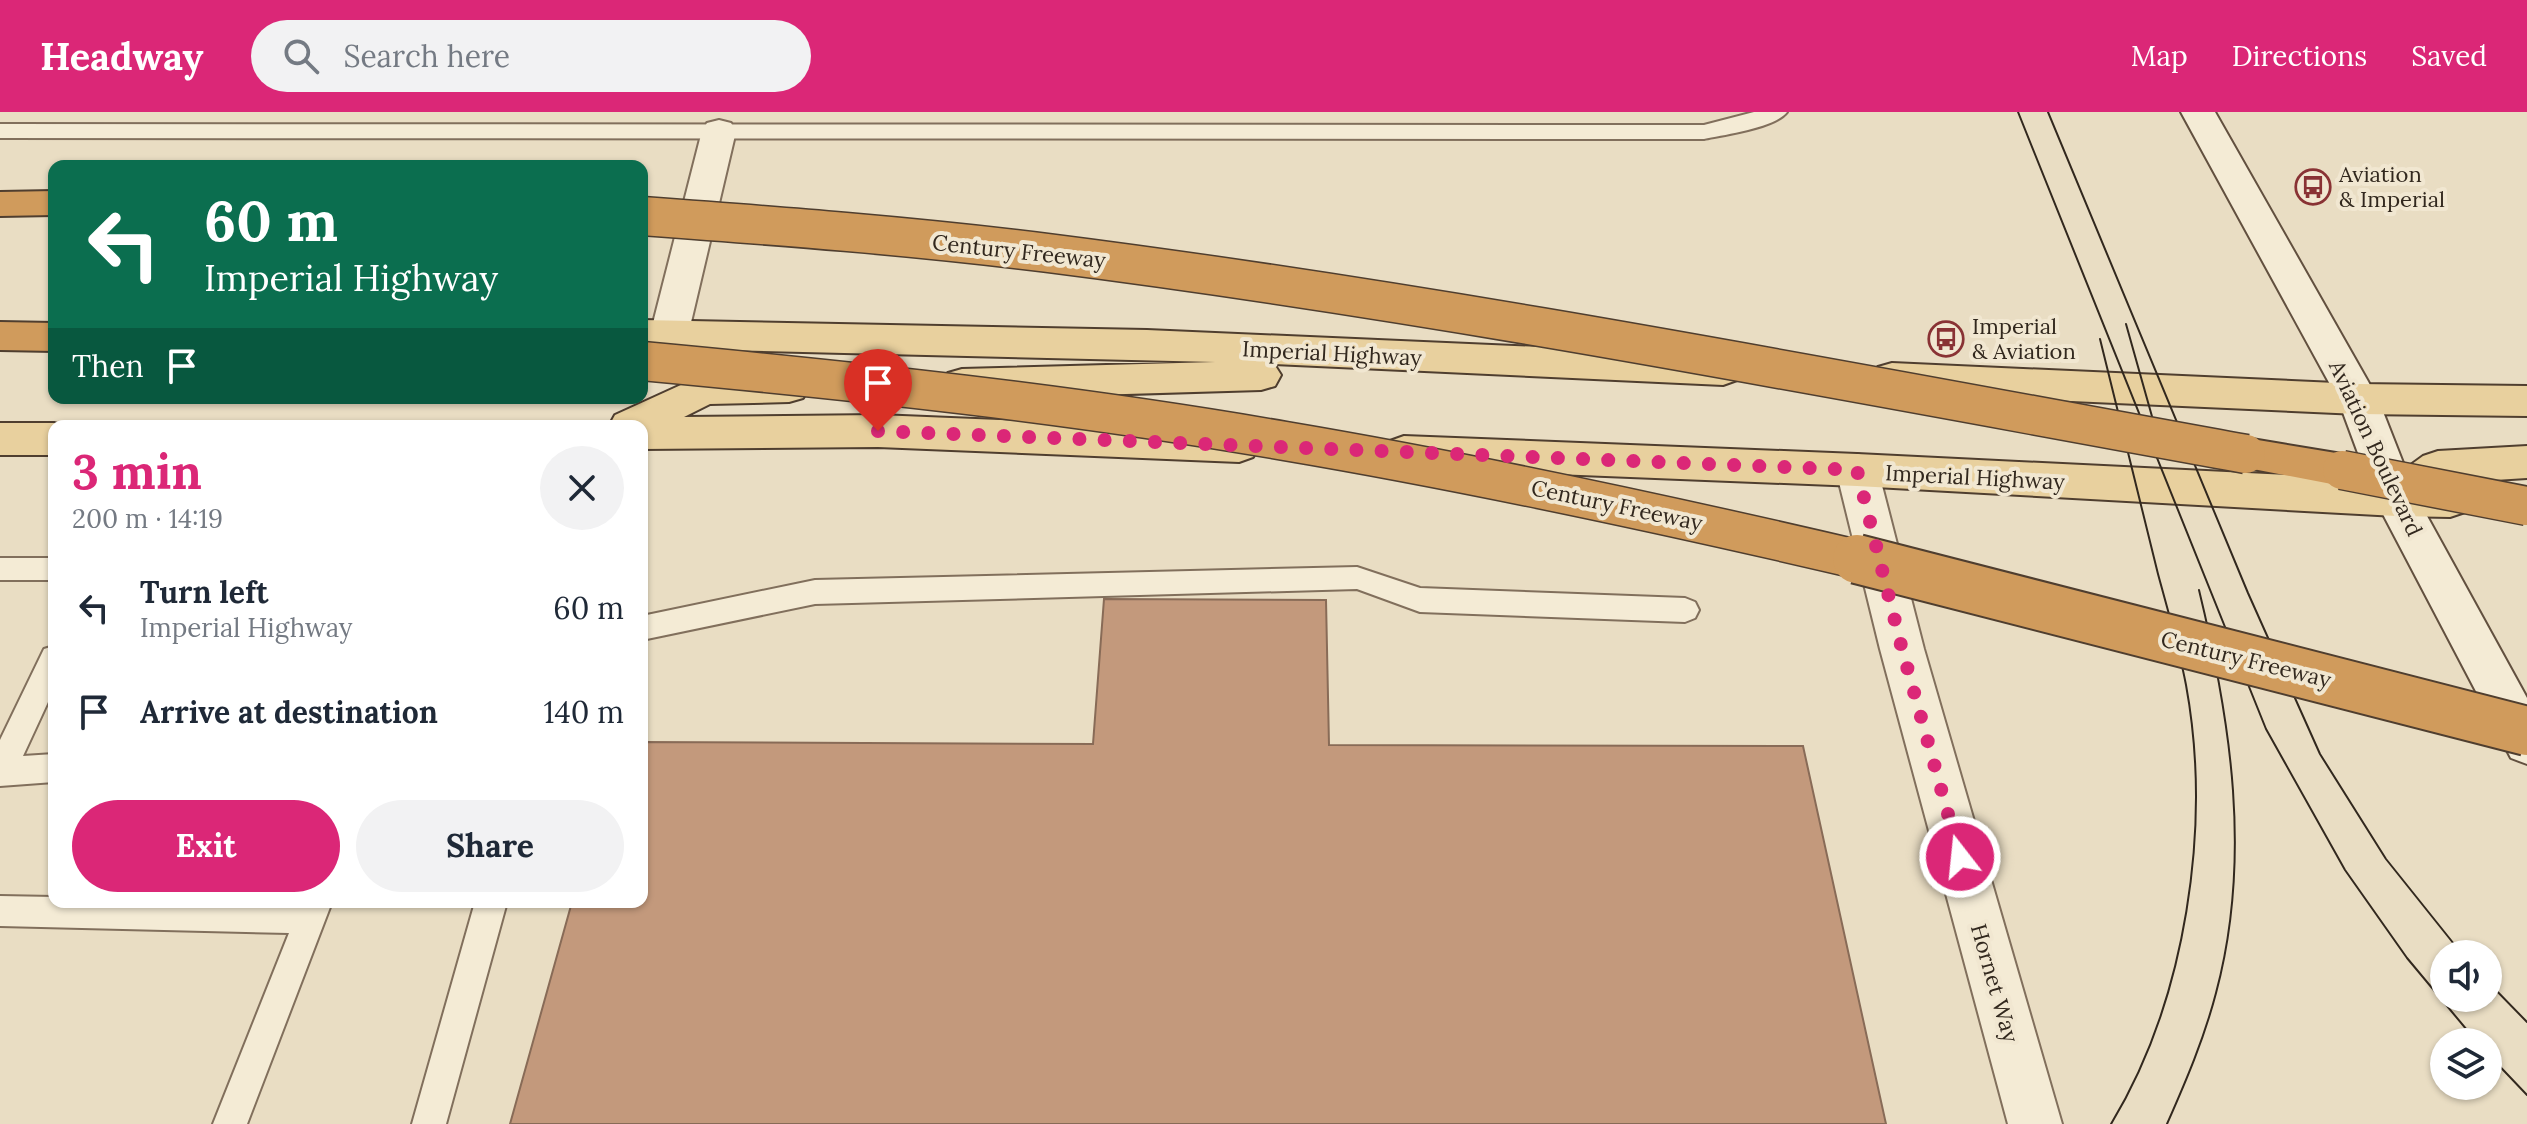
<!DOCTYPE html>
<meta charset="utf-8">
<style>
:root{--surface:#fff;--page:#f2f2f3;--text:#1f2937;--muted:#747a83;--accent:#db2777}
body{margin:0;font-family:Lora,serif;background:var(--page);color:var(--text);height:100vh;display:flex;flex-direction:column;font-size:30px;white-space:nowrap}
*{box-sizing:border-box;margin:0}
p{font-size:26px;color:var(--muted)}
.icon{flex:none;width:44px;height:44px;fill:none;stroke:currentColor;stroke-width:2;stroke-linecap:round;stroke-linejoin:round}
.map{position:relative;flex:1;overflow:hidden}
.sheet{position:absolute;left:48px;top:308px;width:600px;height:488px;display:flex;flex-direction:column;background:var(--surface);border-radius:16px;box-shadow:0 2px 6px #0004}
.sheet>*{flex:none}
.banner{position:absolute;left:48px;top:48px;width:600px;height:244px;border-radius:16px;box-shadow:0 2px 6px #0004;background:#0b6e4f;color:#fff;overflow:hidden}
.fabs{position:absolute;left:2430px;top:828px;display:grid;gap:16px}
.fabs a{display:grid;place-items:center;width:72px;height:72px;border-radius:50%;background:var(--surface);box-shadow:0 2px 6px #0004;font-size:40px}
.pin{position:absolute;display:grid;place-items:center;width:68px;height:68px;color:#fff;margin:-82px -34px;border-radius:50% 50% 50% 0;rotate:-45deg;box-shadow:0 0 8px #0007}
.pin .icon{rotate:45deg}
.me{position:absolute;width:88px;margin:-44px;rotate:344deg;stroke-linejoin:round;filter:drop-shadow(0 0 6px #0008)}
.turn{display:flex;align-items:center;gap:28px;height:168px;padding:0 24px;font-size:36px}
.turn .icon{width:104px;height:104px;stroke-width:2.5}
.turn b{display:block;font-size:56px;line-height:68px}
.then{display:flex;align-items:center;height:76px;padding:0 24px;background:#0003;gap:16px;font-size:30px}
.round{display:grid;place-items:center;flex:none;width:84px;height:84px;border-radius:42px;background:var(--page)}
.head{display:flex;align-items:center;justify-content:space-between;height:136px;padding:0 24px}
h1{font-size:48px;font-weight:800;line-height:60px;color:var(--accent)}
.action{display:flex;gap:16px;margin-top:auto;padding:16px 24px}
.action a{flex:1;height:92px;border-radius:48px;background:var(--accent);color:#fff;font-size:32px;font-weight:800;line-height:92px;text-align:center}
.action a+a{background:var(--page);color:var(--text)}
ul{padding:0;list-style:none}
li{display:flex;align-items:center;gap:24px;height:104px;padding:0 24px}
li div{flex:1}
li b{display:block;font-size:30px}
li em{font-style:normal}
header{display:flex;align-items:center;gap:48px;box-sizing:border-box;height:112px;padding:0 40px;background:var(--accent);color:#fff}
header strong{font-size:38px}
nav{display:flex;gap:44px;margin-inline-start:auto;font-size:28px}
.search{width:560px;height:72px;background:var(--page);display:flex;align-items:center;gap:20px;box-sizing:border-box;padding:0 28px;border-radius:44px;color:var(--muted);font-size:30px}
.map>svg:first-child{display:block}
</style>
<header>
<strong>Headway</strong>
<div class="search"><svg class="icon" aria-label="search" viewBox="0 0 24 24"><circle cx="10" cy="10" r="6"/><path d="M15 15l6 6"/></svg>Search here</div>
<nav><a>Map</a><a>Directions</a><a>Saved</a></nav>
</header>
<div class="map">
<svg width="2527" height="1012" viewBox="0 0 2527 1012">
<rect width="100%" height="100%" fill="#e9ddc3"/>
<path fill="#c3997c" stroke="#886b57" stroke-width="2" d="M1104,487L1326,488L1329,633L1803,634L1886,1012H510L572,790H642V630L1093,632Z"/>
<g fill="none" stroke-linecap="round" stroke-linejoin="round">
<defs>
<path id="lane" d="M1754,0H1787C1775,16 1724,23 1704,27L0,26V12L1704,13Z
M0,446H54V468H0Z
M1357,455L1420,476L1685,486L1695,490L1699,498L1695,506L1685,510L1420,500L1357,477L815,492L642,528V504L815,468Z
M54,534V577L23,644L54,642V670L0,674V628L44,537Z
M0,784L54,785V790H332L247,1012H213L289,821L0,814Z
M475,790H507L446,1012H412Z"/>
<path id="street" d="M719,8L731,11L736,19L688,223L683,233L669,237L655,233L650,223L702,19L707,11Z
M1857,342L1872,346L1878,358L1924,537L2062,1012H2008L1880,537L1836,358L1842,346Z"/>
<path id="secondary" d="M2181,0H2215L2378,287L2416,384L2527,586V652L2511,646L2375,387L2338,287Z"/>
<path id="primary" d="M642,208L1147,218L1723,243L1737,248L1743,258L1737,268L1723,273L1274,252L1281,263L1275,274L1261,278L962,287L948,283L942,272L948,261L962,257L1215,250L642,236Z
M1892,251L2358,272L2527,274V304L2358,302L1892,281L1878,277L1872,266L1878,255Z
M789,260L803,264L809,275L803,286L789,290L710,292L684,305L878,303L1239,318L1253,323L1259,334L1253,345L1239,350L878,335L642,337V314H609L615,303L705,262Z
M0,311H54L63,314H54V343H0Z
M1404,324L1857,342L2390,368L2423,344L2438,339L2527,334V366L2447,371L2465,376L2471,388L2465,400L2450,405L2396,404L1857,374L1404,356L1390,351L1384,340L1390,329Z"/>
<path id="highway" d="M54,79V103L0,104V80Z
M0,210L54,211V239L0,238Z
M2246,326L2342,342L2357,346L2363,358L2357,370L2342,374L2232,353L2226,342L2232,331Z"/>
</defs>
<use href="#lane" stroke="#816f5c" stroke-width="4"/>
<use href="#street" stroke="#816f5c" stroke-width="4"/>
<use href="#secondary" stroke="#62503f" stroke-width="4"/>
<use href="#primary" stroke="#4f3e2f" stroke-width="4"/>
<use href="#highway" stroke="#4f3e2f" stroke-width="4"/>
<use href="#lane" fill="#f4ebd5" fill-rule="evenodd"/>
<use href="#street" fill="#f4ebd5" fill-rule="evenodd"/>
<use href="#secondary" fill="#f4ebd5" fill-rule="evenodd"/>
<use href="#primary" fill="#e8d09e" fill-rule="evenodd"/>
<use href="#highway" fill="#d09b5c" fill-rule="evenodd"/>
<path stroke="#32281e" stroke-width="2" d="M2018,0L2266,617L2345,758L2407,846L2477,930
M2048,0L2248,481L2320,642L2386,747L2462,842
M2126,212L2153,308
M2100,227C2119,305 2139,384 2158,462C2168,499 2179,536 2186,573C2212,715 2186,888 2111,1012
M2488,870L2527,910
M2488,942L2527,983
M2167,1012C2186,969 2204,927 2216,881C2252,747 2231,610 2199,478"/>
<defs>
<path id="highway-bridge-far1" d="M642,104C778,114 913,124 1048,141C1450,192 1848,270 2246,342
M642,249C857,269 1072,292 1285,329C1480,362 1673,404 1865,449
M2342,358L2527,394"/>
<path id="highway-bridge" d="M1857,447L2527,619"/>
</defs>
<use href="#highway-bridge-far1" stroke="#4f3e2f" stroke-width="41" stroke-linecap="butt"/>
<use href="#highway-bridge" stroke="#4f3e2f" stroke-width="52" stroke-linecap="butt"/>
<use href="#highway-bridge-far1" stroke="#d09b5c" stroke-width="38"/>
<use href="#highway-bridge" stroke="#d09b5c" stroke-width="48"/>
</g>
<g fill="none" stroke-linecap="round" stroke-linejoin="round">
<path stroke="#db2777" stroke-width="14" stroke-dasharray="0 25.2" d="M878,319L1857,358L1902,537L1960,745"/>
</g>
<defs>
<symbol id="bus-ring" viewBox="-11 -11 22 22"><circle r="9.5" fill="#f1e7d1" stroke="#893234" stroke-width="1.5"/><path d="M-5-6H5V4H4V6H2V4H-2V6H-4V4H-5ZM-3.5-4V0h7V-4ZM-3.5 1.2v1.5H-2V1.2ZM2 1.2v1.5H3.5V1.2Z" fill="#893234"/></symbol>
</defs>
<g fill-rule="evenodd">
<use href="#bus-ring" x="2293" y="55" width="40" height="40"/>
<use href="#bus-ring" x="1926" y="207" width="40" height="40"/>
</g>
<g text-anchor="middle" stroke-width="8" stroke-linejoin="round" paint-order="stroke">
<g font-size="22" fill="#32281e" stroke="#f1e7d1" text-anchor="start">
<text x="2339" y="70">Aviation<tspan x="2339" dy="25">&amp; Imperial</tspan></text>
<text x="1972" y="222">Imperial<tspan x="1972" dy="25">&amp; Aviation</tspan></text>
</g>
<g font-size="22" fill="#32281e" stroke="#f1e7d1">
<text transform="translate(1019 139) rotate(6)" y="8">Century Freeway</text>
<text transform="translate(1332 241) rotate(3)" y="8">Imperial Highway</text>
<text transform="translate(2376 336) rotate(65)" y="8">Aviation Boulevard</text>
<text transform="translate(1975 365) rotate(3)" y="8">Imperial Highway</text>
<text transform="translate(1617 393) rotate(12)" y="8">Century Freeway</text>
<text transform="translate(2246 547) rotate(14)" y="8">Century Freeway</text>
<text transform="translate(1995 871) rotate(74)" y="8">Hornet Way</text>
</g>
</g>
</svg>
<div class="fabs">
<a><svg class="icon" aria-label="sound" viewBox="0 0 24 24"><path d="M4 9h4l5-4v14l-5-4H4zM17 9q2 3 0 6"/></svg></a>
<a><svg class="icon" aria-label="layers" viewBox="0 0 24 24"><path d="M12 4l9 5-9 5-9-5zM3 14l9 5 9-5"/></svg></a>
</div>
<div class="pin" style="left:878px;top:319px;background:#d93025"><svg class="icon" aria-label="arrive" viewBox="0 0 24 24"><path d="M6 21V4h12l-3 4 3 4H6"/></svg></div>
<svg class="me" style="left:1960px;top:745px" viewBox="-20 -20 40 40"><circle r="17" fill="#db2777" stroke="#fff" stroke-width="3"/><path d="M0-11L8 9 0 5-8 9z" fill="#fff"/></svg>
<div class="banner">
<div class="turn"><svg class="icon" aria-label="left" viewBox="0 0 24 24"><path d="M17 20v-9H6M10 6l-5 5 5 5"/></svg><div><b>60 m</b>Imperial Highway</div></div>
<div class="then">Then<svg class="icon" aria-label="arrive" viewBox="0 0 24 24"><path d="M6 21V4h12l-3 4 3 4H6"/></svg></div>
</div>
<section class="sheet">
<div class="head"><div><h1>3 min</h1><p>200 m · 14:19</p></div><a class="round"><svg class="icon" aria-label="close" viewBox="0 0 24 24"><path d="M6 6l12 12M18 6L6 18"/></svg></a></div>
<ul>
<li><svg class="icon" aria-label="left" viewBox="0 0 24 24"><path d="M17 20v-9H6M10 6l-5 5 5 5"/></svg><div><b>Turn left</b><p>Imperial Highway</p></div><em>60 m</em></li>
<li><svg class="icon" aria-label="arrive" viewBox="0 0 24 24"><path d="M6 21V4h12l-3 4 3 4H6"/></svg><div><b>Arrive at destination</b></div><em>140 m</em></li>
</ul>
<div class="action"><a>Exit</a><a>Share</a></div>
</section>
</div>
